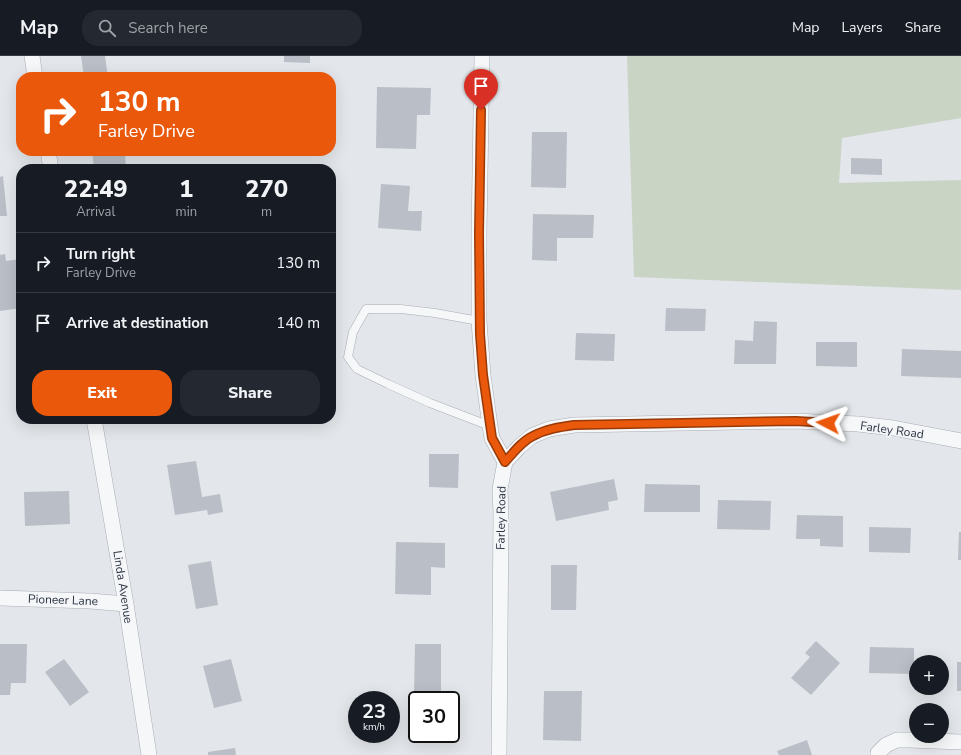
<!DOCTYPE html>
<meta charset="utf-8">
<style>
:root{--surface:#171b24;--page:#242831;--text:#f1f3f6;--muted:#9ea1a6;--line:#363941;--accent:#ea580c}
body{margin:0;font-family:"Nunito Sans",sans-serif;background:var(--page);color:var(--text);height:100vh;display:flex;flex-direction:column;font-size:15px;white-space:nowrap}
*{box-sizing:border-box;margin:0}
p{font-size:13px;color:var(--muted)}
.icon{flex:none;width:22px;height:22px;fill:none;stroke:currentColor;stroke-width:2;stroke-linecap:round;stroke-linejoin:round}
.map{position:relative;flex:1;overflow:hidden}
.side{position:absolute;left:16px;top:108px;width:320px;height:260px;display:flex;flex-direction:column;background:var(--surface);border-radius:16px;box-shadow:0 4px 16px #0002}
.side>*{flex:none}
.top-card{position:absolute;left:16px;top:16px;width:320px;height:84px;border-radius:16px;box-shadow:0 4px 16px #0002;background:#ea580c;color:#fff;overflow:hidden}
.fabs{position:absolute;left:909px;top:599px;display:grid;gap:8px}
.fabs a{display:grid;place-items:center;width:40px;height:40px;border-radius:50%;background:var(--surface);box-shadow:0 4px 16px #0002;font-size:20px}
.speed{position:absolute;left:348px;top:635px;display:flex;gap:8px;font-size:20px;font-weight:700;text-align:center}
.speed>*{display:grid;place-content:center;width:52px;height:52px;border-radius:50%;background:var(--surface);box-shadow:0 4px 16px #0002;line-height:1}
.speed small{font-size:10px;font-weight:400}
.speed .limit{border:2px solid #111;border-radius:6px;background:#fff;color:#111}
.pin{position:absolute;display:grid;place-items:center;width:34px;height:34px;color:#fff;margin:-41px -17px;border-radius:50% 50% 50% 0;rotate:-45deg;box-shadow:0 0 4px #0007}
.pin .icon{rotate:45deg}
.me{position:absolute;width:44px;margin:-22px;rotate:274deg;stroke-linejoin:round;filter:drop-shadow(0 0 3px #0008)}
.turn{display:flex;align-items:center;gap:14px;height:84px;padding:0 16px;font-size:18px}
.turn .icon{width:52px;height:52px;stroke-width:2.5}
.turn b{display:block;font-size:28px;line-height:34px}
.eta{display:flex;justify-content:space-evenly;align-items:center;height:68px;text-align:center}
.eta b{font-size:24px;font-weight:800;line-height:28px}
.cta{display:flex;gap:8px;margin-top:auto;padding:8px 16px}
.cta a{flex:1;height:46px;border-radius:16px;background:var(--accent);color:#fff;font-size:16px;font-weight:800;line-height:46px;text-align:center}
.cta a+a{background:var(--page);color:var(--text)}
ul{padding:0;list-style:none}
li{display:flex;align-items:center;gap:12px;height:60px;padding:0 16px;border-top:1px solid var(--line)}
li div{flex:1}
li b{display:block;font-size:15px}
li em{font-style:normal}
header{display:flex;align-items:center;gap:24px;box-sizing:border-box;height:56px;padding:0 20px;background:var(--surface);border-bottom:1px solid var(--line)}
header strong{font-size:19px}
nav{display:flex;gap:22px;margin-inline-start:auto;font-size:14px}
.search{width:280px;height:36px;background:var(--page);display:flex;align-items:center;gap:10px;box-sizing:border-box;padding:0 14px;border-radius:16px;color:var(--muted);font-size:15px}
.map>svg:first-child{display:block}
</style>
<header>
<strong>Map</strong>
<div class="search"><svg class="icon" aria-label="search" viewBox="0 0 24 24"><circle cx="10" cy="10" r="6"/><path d="M15 15l6 6"/></svg>Search here</div>
<nav><a>Map</a><a>Layers</a><a>Share</a></nav>
</header>
<div class="map">
<svg width="961" height="699" viewBox="0 0 961 699">
<rect width="100%" height="100%" fill="#e3e6ea"/>
<path fill="#c9d4c5" d="M627,0H961V62L842,82L839,127L961,124V234L634,221Z"/>
<path fill="#babfc7" d="M81,0H105L108,21H84Z
M284,0H310V7L284,6Z
M377,31L431,32L430,59H417L416,93L376,92Z
M532,76H567L566,132L531,131Z
M92,95H133L134,98H125L126,113H94Z
M851,102L882,103V119L851,118Z
M3,120L7,160H0V121Z
M381,128L410,130L408,155H422L421,175L378,172Z
M533,158L594,159L593,182H557V205L532,204Z
M5,198L6,205L20,203L21,219L18,220L19,226L21,225V252L0,255V199Z
M666,252L706,253L705,275H665Z
M754,265L777,266L776,308H734L735,284L753,285Z
M576,277L615,278L614,305L575,304Z
M816,286H857V311L816,310Z
M902,293L961,295V322L901,320Z
M429,398H459L458,432L429,431Z
M196,405L202,441L220,438L223,456L208,459L207,454L175,459L167,409Z
M614,423L618,444L608,446L609,454L556,465L550,436Z
M645,428L700,429V456H644Z
M69,435L70,468L25,470L24,436Z
M718,444L771,445L770,474L717,473Z
M797,459L843,460V491L820,490V483H796Z
M869,471L911,472L910,497L869,496Z
M959,476H961V504H958Z
M396,486L445,487V512L431,511V539L395,538Z
M211,505L218,549L196,553L188,509Z
M551,509H577L576,554H551Z
M816,585L840,607L811,639L791,622L810,601L805,597Z
M0,588H27L26,627H11L10,639H0Z
M415,588H441V639L414,638Z
M870,591L914,592V618L869,617Z
M64,603L89,636L70,650L45,616Z
M231,603L242,645L214,652L203,610Z
M957,606H961V635H957Z
M544,635H582L581,685L543,684Z
M807,684L812,699H779L777,695Z
M235,692L236,699H208V696Z"/>
<g fill="none" stroke-linecap="round" stroke-linejoin="round">
<defs>
<path id="service" d="M479,265L435,257L401,253H366L353,276L348,301L357,313L388,328L430,347L490,370"/>
<path id="minor" d="M32,0L35,21
M482,0L479,177V265L483,319L490,370L492,382L505,406
M48,95L51,113
M94,363L126,548L149,699
M0,542L90,545L126,548
M499,699L501,458L500,433L505,406L519,391L532,380L549,373L574,369L796,365L858,368L893,372L961,385
M878,699V697L886,689L897,684H910L961,686"/>
</defs>
<use href="#service" stroke="#a8adb4" stroke-width="9"/>
<use href="#minor" stroke="#a8adb4" stroke-width="16"/>
<use href="#service" stroke="#f6f7f9" stroke-width="8"/>
<use href="#minor" stroke="#f6f7f9" stroke-width="15"/>
</g>
<g fill="none" stroke-linecap="round" stroke-linejoin="round">
<defs>
<path id="route" d="M481,54L479,177L480,278L483,319L492,382L505,406C513,397 522,385 533,380C546,373 560,371 574,369L796,365L828,367"/>
</defs>
<use href="#route" stroke="#983908" stroke-width="10"/>
<use href="#route" stroke="#ea580c" stroke-width="7"/>
</g>
<g text-anchor="middle" stroke-width="3.5" stroke-linejoin="round" paint-order="stroke">
<g font-size="12" fill="#2c3441" stroke="#f3f5f8">
<text transform="translate(892 374) rotate(8)" y="4">Farley Road</text>
<text transform="translate(501 462) rotate(-89)" y="4">Farley Road</text>
<text transform="translate(123 531) rotate(81)" y="4">Linda Avenue</text>
<text transform="translate(63 544) rotate(2)" y="4">Pioneer Lane</text>
</g>
</g>
</svg>
<div class="fabs">
<a>+</a>
<a>−</a>
</div>
<div class="speed"><div>23<small>km/h</small></div><div class="limit">30</div></div>
<div class="pin" style="left:481px;top:54px;background:#d93025"><svg class="icon" aria-label="arrive" viewBox="0 0 24 24"><path d="M6 21V4h12l-3 4 3 4H6"/></svg></div>
<svg class="me" style="left:828px;top:367px" viewBox="-20 -20 40 40"><path d="M0-17L14 15 0 8-14 15z" fill="#ea580c" stroke="#fff" stroke-width="4"/></svg>
<div class="top-card">
<div class="turn"><svg class="icon" aria-label="right" viewBox="0 0 24 24"><path d="M7 20v-9h11M14 6l5 5-5 5"/></svg><div><b>130 m</b>Farley Drive</div></div>
</div>
<section class="side">
<div class="eta">
<div><b>22:49</b><p>Arrival</p></div>
<div><b>1</b><p>min</p></div>
<div><b>270</b><p>m</p></div>
</div>
<ul>
<li><svg class="icon" aria-label="right" viewBox="0 0 24 24"><path d="M7 20v-9h11M14 6l5 5-5 5"/></svg><div><b>Turn right</b><p>Farley Drive</p></div><em>130 m</em></li>
<li><svg class="icon" aria-label="arrive" viewBox="0 0 24 24"><path d="M6 21V4h12l-3 4 3 4H6"/></svg><div><b>Arrive at destination</b></div><em>140 m</em></li>
</ul>
<div class="cta"><a>Exit</a><a>Share</a></div>
</section>
</div>
